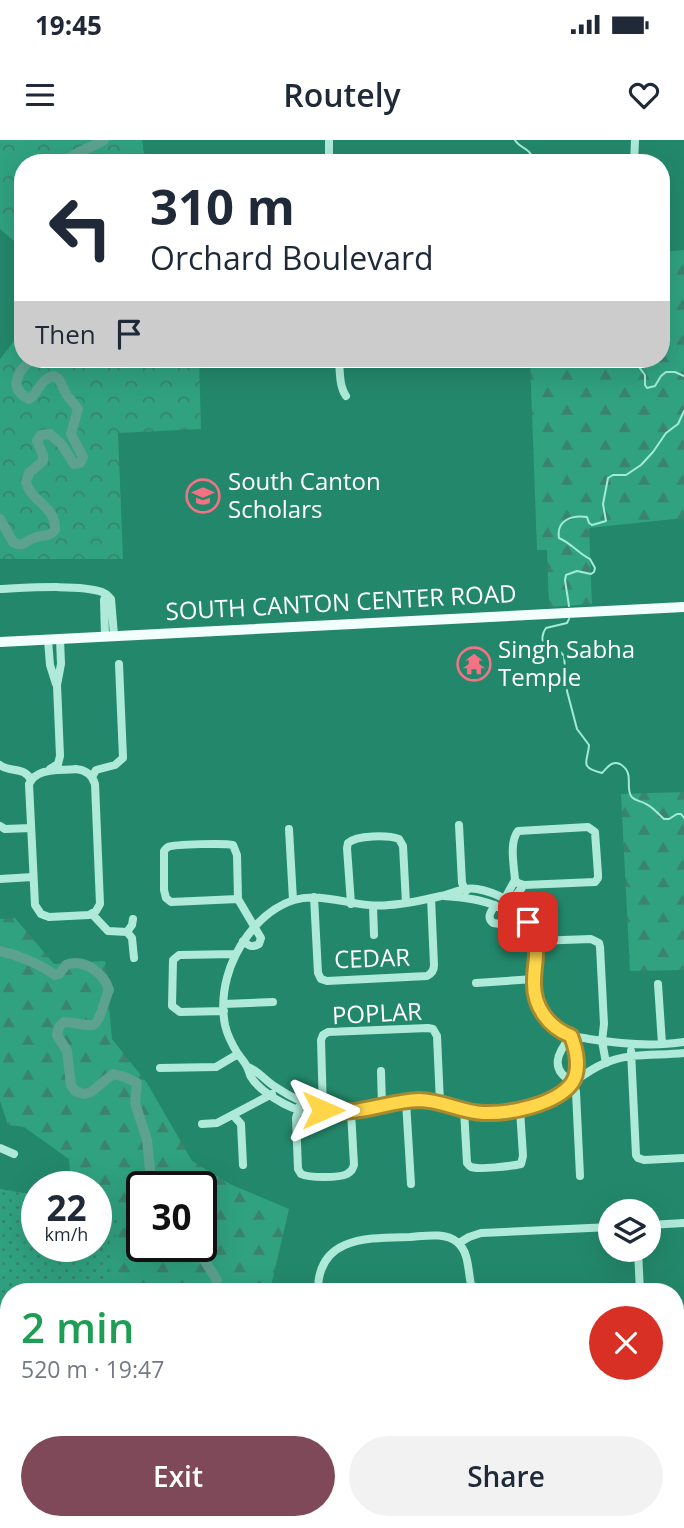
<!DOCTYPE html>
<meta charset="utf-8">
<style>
:root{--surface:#fff;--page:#f2f2f3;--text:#1f2937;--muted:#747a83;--accent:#7f495a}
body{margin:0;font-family:"Open Sans",sans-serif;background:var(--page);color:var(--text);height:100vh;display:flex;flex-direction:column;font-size:26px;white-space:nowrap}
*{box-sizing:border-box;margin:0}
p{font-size:23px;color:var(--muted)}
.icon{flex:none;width:38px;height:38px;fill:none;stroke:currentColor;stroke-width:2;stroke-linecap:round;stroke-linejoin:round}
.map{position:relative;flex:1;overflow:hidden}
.panel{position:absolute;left:0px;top:1143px;width:684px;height:247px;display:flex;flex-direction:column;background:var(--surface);border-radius:28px 28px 0 0;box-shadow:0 7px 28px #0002}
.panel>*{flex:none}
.hud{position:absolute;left:14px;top:14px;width:656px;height:214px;border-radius:28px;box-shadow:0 7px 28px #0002;background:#fff;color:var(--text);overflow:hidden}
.tools{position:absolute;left:598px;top:1059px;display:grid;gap:14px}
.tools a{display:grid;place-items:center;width:63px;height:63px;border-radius:50%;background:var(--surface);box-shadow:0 7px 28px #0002;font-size:35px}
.speed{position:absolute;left:21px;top:1031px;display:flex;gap:14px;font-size:35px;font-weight:700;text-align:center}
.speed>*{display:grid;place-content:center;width:91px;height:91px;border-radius:50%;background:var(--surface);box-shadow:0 7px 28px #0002;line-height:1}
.speed small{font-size:18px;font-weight:400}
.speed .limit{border:4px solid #111;border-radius:10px;background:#fff;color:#111}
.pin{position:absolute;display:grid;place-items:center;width:60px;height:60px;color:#fff;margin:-30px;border-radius:14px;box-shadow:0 4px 10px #0006}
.me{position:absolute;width:77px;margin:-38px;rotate:90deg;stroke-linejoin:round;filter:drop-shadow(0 0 5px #0008)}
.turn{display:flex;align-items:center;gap:24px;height:147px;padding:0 21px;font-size:32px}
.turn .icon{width:91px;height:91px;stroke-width:2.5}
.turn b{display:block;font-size:49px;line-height:60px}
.then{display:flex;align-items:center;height:66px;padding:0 21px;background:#0003;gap:14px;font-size:26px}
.round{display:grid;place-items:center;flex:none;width:74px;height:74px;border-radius:37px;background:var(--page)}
.summary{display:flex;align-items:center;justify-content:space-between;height:119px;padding:0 21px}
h1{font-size:42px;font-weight:600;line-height:52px;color:#1e9e55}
.button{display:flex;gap:14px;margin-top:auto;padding:14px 21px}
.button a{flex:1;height:80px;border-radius:42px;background:var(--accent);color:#fff;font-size:28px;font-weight:600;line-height:80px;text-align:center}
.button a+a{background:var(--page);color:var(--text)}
.status{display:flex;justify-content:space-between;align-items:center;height:49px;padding:0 35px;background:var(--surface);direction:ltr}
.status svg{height:19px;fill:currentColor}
header{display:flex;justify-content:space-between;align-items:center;height:91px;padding:0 21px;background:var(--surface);font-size:32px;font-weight:600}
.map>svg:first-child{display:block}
</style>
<div class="status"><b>19:45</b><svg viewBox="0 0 49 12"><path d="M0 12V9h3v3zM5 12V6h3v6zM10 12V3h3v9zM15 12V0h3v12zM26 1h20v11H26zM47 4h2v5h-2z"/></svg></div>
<header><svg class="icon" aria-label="menu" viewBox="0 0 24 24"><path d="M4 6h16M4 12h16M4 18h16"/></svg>Routely<svg class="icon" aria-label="heart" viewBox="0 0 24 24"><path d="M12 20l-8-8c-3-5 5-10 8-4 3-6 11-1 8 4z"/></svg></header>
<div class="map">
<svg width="684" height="1388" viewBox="0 0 684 1388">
<defs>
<pattern id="grass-dots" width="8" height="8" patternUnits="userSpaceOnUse" patternTransform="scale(1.75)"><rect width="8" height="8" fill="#30a27f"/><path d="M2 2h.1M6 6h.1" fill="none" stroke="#3a846d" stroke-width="1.8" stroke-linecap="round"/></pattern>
<pattern id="forest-firs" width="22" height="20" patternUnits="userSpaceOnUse" patternTransform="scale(1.75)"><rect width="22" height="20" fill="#30a27f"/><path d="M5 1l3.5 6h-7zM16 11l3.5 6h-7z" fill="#3a846d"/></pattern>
<pattern id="park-crowns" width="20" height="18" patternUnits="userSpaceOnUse" patternTransform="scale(1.75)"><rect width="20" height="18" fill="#30a27f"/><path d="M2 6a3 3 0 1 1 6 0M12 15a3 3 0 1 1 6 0" fill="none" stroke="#3a846d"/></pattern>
</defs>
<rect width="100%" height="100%" fill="#23886b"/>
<path fill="url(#grass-dots)" d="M0,1049L37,1055V1106H96V1056L119,1072L109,1151L9,1152V1169L0,1170Z"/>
<path fill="url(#forest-firs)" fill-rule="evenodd" d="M684,110V378L589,388L592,464L549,467L547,410H537L530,219H662V112Z
M684,652V830L630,831L621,654Z
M15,778L54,824L105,821L112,899L147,943L192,1021L230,1044L289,1069L271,1146L273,1151H109L118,1072L96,1056V1046H71L69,1019L24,987L8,985L0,961V779ZM201,1046V1106H142V1046Z
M222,1381H507V1388H224Z"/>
<path fill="url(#park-crowns)" d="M0,0H142L146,23H23V109L0,89Z
M23,175V219H199L201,289L118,293L123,419H0V219L14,201Z"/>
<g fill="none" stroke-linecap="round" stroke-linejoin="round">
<path stroke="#a3ebd4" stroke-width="2" d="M513,23L521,19L530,21L532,17C530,8 519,8 515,0
M637,219L639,227L645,235V245L647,248L655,246L661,236L666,232H675L684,236
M569,466L565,440L566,435L577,431L591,434L594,432L595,428L590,419C579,414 571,403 559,398C556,380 572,375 587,377L589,383L592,385L606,381L603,364L608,338L613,335H626L641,325L653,312L666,293L678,284L684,271
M569,479L567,483L546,488C542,493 541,501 545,505L558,509L564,516L567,551L577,589L589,605C588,622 578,627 602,633C607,628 612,620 620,624C635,633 625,646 631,656C634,661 642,661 646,664C653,667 658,674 664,679H669L677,674H681L684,678"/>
<path stroke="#5ca28e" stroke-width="10" d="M63,23C75,11 90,9 104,0
M0,379L13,402C24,408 24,401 34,398C43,394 48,398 55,390C57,367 31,362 26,342L29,333L43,321V315L37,301L41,295L50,294L62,305L74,324L80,323L83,317L71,294L78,269L66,254L59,239L54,236C39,239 40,252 29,259C7,248 18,231 32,219
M0,811C18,815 40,824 55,835L59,834L66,825C84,818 104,833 109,850C105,858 100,883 93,885C89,886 70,882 64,882L59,887L57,895L67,911L71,945L75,951L84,954L91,952L113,934L125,937L137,943L135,963L147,1000L150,1029L149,1046
M189,1106L204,1120L217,1140L215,1152
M275,1381L281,1388
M332,1388V1381
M381,1388L387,1385L397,1388
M415,1388V1381"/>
<path stroke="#afead8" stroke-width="8" d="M329,0V23
M634,23L635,0
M339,219C340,231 339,246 346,256
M0,449C24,448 81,444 102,452C107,454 107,455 111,459L114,495
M105,496L104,460L106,454
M48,500L50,525L56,544
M0,625C10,633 24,626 31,640
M50,629L58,624L60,616L57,545L61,524L60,499
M76,629C85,630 92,634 95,644L100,764L96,771L89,775L49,777L41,774L35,765L29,644C37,627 59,631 76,629Z
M92,637L96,630L115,625L123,618L119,524
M459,685L462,743L466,751
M0,686L5,689L31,688
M289,689L293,760
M0,739L33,737
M444,756C464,758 486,759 504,770C513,776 521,785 529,791
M314,757L318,833L321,839L327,841L427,836C431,834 434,831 434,825L431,758
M238,759L171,762L166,758L164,750V711C165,710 166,708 168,707C175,704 226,703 233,705L237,715L238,759L261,798L259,804C252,808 249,806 243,801
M504,760L515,740
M510,763L524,745L595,742L598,738V734L595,692L588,687L518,691C509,702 514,726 515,740L518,743L524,745
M351,764L347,708L348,703C357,695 388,695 399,699L403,706L406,763
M495,765C491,772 486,777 493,783L500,784L509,774
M373,766L374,795
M92,774L108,791L127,792
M127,792L132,798L134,818
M127,792L132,785L133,779
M535,801L591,799L599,803L600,807L604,884L602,901L606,923
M476,843L534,839
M658,844L662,904
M224,864L273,862
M224,871L180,872L172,866L173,820L179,815L236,814
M571,896C557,913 549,930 573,942
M571,896C577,911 579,927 573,942
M631,911L636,1015L638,1018L644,1020L684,1018
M248,927C258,931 265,940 274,946C289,956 309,966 327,971C356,978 387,962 416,961C433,960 447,966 463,970C483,974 507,973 527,968C559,959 576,935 605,923C631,912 657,916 684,913
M160,928L216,927L238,914
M381,931L382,966
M573,942L576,952L580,1036
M406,961L411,1044
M299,967L296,978L298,1029L301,1034C309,1038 339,1038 347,1034C352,1031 352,1030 354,1025L351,972
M323,970C304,980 261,954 251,937C249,934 249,930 247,927C245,922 241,918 238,914C233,906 227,894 225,885C219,853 229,820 248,795C260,779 275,766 294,760C324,751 356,769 389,765C406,764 424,760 441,756C454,753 463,747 477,749C495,752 517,763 526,778C529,783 528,788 530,793C534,802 536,809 536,819C535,837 531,853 541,871C546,879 554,888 563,893C571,897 580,897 589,899C620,904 652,907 684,902
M323,970L321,900L323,895L328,892L428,888L433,889L437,896L440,963
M464,970L467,1023C468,1024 469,1026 471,1027C478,1030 512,1026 521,1024L523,1016L520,970
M233,975L241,984L243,1025
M202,984L217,983L272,954
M0,1008L14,1014
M649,1085L684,1083
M459,1103L469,1097L481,1093L611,1087
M638,1110L640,1152
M318,1152C317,1095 370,1098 410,1097C425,1096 445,1092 457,1102C471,1113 467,1136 473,1152
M0,1214L9,1213
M676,1345L684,1350
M0,1346L9,1347
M169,1381L170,1388
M547,1381L548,1388"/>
<path stroke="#f2fefb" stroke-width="10" d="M0,502L684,467"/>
</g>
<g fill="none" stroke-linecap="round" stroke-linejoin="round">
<defs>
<path id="route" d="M323,970C356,977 387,961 419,960C441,960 461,972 483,973C509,974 556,965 572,943C581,930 576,909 571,896C548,887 533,866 534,841C534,831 536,822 536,813C535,802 530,793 528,782"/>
</defs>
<use href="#route" stroke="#a68a30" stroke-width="18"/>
<use href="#route" stroke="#ffd54a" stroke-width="12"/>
</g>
<defs>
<symbol id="school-ring" viewBox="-11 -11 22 22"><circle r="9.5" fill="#23886b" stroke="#f57184" stroke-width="1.5"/><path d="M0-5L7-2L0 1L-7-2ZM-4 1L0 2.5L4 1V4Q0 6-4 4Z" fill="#f57184"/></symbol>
<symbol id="temple-ring" viewBox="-11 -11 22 22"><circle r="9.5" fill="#23886b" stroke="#f57184" stroke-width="1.5"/><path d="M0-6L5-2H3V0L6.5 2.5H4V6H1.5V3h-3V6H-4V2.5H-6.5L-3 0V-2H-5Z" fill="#f57184"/></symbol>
</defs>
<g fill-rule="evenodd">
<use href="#school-ring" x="184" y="337" width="38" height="38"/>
<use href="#temple-ring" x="455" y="505" width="38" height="38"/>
</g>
<g text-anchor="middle" stroke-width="7" stroke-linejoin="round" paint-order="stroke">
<g font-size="24" fill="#fff" stroke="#23886b" text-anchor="start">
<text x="228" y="350">South Canton<tspan x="228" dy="28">Scholars</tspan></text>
<text x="498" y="518">Singh Sabha<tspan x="498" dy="28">Temple</tspan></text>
</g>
<g font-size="24" fill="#fff" stroke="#23886b">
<text transform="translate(341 463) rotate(-3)" y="8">SOUTH CANTON CENTER ROAD</text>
<text transform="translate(372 819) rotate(-2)" y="8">CEDAR</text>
<text transform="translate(377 874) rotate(-3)" y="8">POPLAR</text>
</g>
</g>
</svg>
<div class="tools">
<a><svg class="icon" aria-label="layers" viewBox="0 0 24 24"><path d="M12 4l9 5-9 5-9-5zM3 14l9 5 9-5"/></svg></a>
</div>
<div class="speed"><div>22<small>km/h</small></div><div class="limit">30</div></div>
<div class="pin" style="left:528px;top:782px;background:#d93025"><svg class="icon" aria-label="arrive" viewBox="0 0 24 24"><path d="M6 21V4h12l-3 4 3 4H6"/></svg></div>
<svg class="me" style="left:323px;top:970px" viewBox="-20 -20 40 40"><path d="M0-17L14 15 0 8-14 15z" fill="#ffd54a" stroke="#fff" stroke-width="4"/></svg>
<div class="hud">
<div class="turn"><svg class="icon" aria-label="left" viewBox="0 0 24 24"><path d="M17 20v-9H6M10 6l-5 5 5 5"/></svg><div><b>310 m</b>Orchard Boulevard</div></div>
<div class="then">Then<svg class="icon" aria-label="arrive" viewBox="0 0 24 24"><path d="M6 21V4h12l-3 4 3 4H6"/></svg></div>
</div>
<section class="panel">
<div class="summary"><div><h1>2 min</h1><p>520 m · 19:47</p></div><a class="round" style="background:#d93025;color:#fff"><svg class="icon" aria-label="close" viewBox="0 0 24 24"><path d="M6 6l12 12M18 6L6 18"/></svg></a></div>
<div class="button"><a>Exit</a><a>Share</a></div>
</section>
</div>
